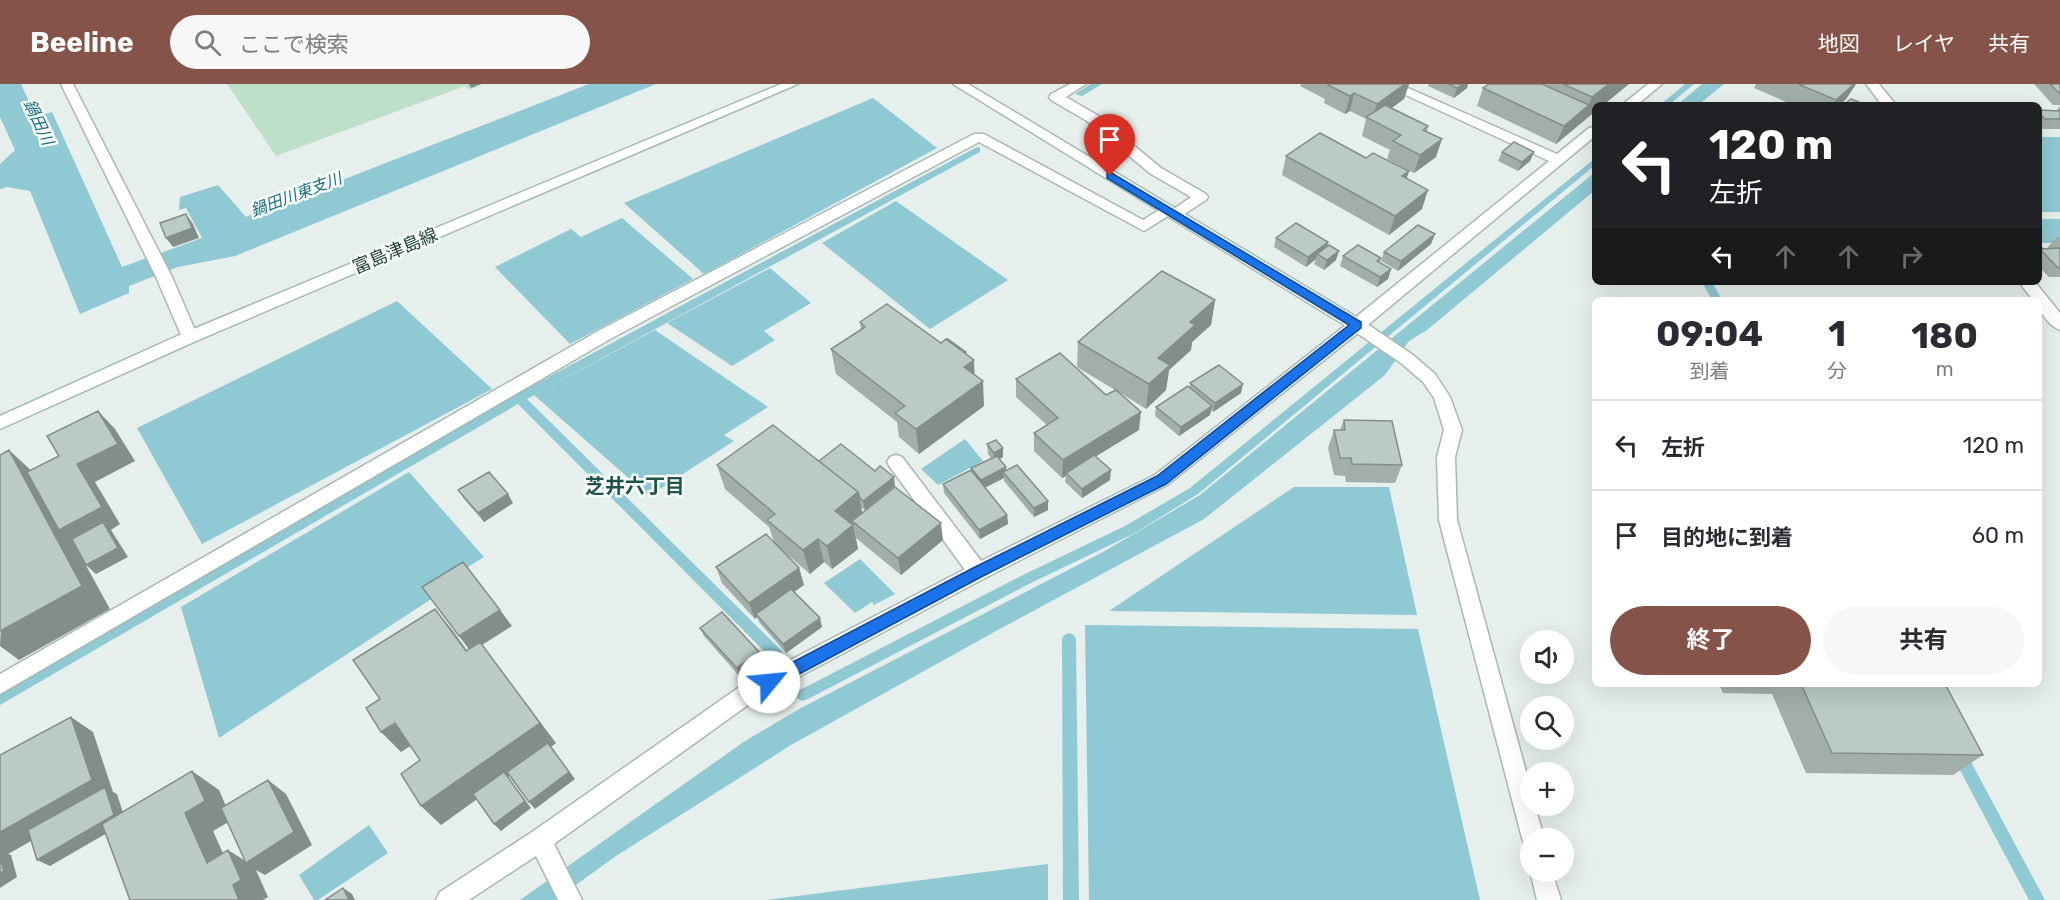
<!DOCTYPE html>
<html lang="ja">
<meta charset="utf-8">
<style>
:root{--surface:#fff;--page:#f7f7f7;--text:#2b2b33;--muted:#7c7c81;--line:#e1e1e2;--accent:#855347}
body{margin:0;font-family:Rubik,"Noto Sans JP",sans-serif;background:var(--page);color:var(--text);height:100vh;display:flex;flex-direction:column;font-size:22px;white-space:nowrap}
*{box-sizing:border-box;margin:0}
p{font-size:20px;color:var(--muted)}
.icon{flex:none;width:33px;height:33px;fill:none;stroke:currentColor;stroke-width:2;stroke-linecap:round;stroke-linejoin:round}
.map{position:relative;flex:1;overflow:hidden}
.details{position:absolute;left:1592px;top:213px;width:450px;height:390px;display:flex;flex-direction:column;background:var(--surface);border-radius:9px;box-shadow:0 6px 24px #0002}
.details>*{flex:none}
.hud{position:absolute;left:1592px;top:18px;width:450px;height:183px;border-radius:9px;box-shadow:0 6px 24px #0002;background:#202124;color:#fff;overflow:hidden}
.controls{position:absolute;left:1520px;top:546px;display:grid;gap:12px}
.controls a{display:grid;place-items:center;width:54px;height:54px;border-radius:50%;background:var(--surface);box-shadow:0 6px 24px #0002;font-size:30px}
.pin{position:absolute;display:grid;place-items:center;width:51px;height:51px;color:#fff;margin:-62px -26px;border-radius:50% 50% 50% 0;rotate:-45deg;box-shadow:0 0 6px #0007}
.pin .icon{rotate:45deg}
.me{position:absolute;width:66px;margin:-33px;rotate:62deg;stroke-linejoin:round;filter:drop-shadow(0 0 4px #0008)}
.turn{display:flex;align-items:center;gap:21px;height:126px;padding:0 18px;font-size:27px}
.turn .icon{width:78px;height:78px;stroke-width:2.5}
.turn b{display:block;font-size:42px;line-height:51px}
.lanes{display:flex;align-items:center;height:57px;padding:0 18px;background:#0003;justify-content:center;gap:30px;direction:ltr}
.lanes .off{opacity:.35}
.eta{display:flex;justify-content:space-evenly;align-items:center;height:102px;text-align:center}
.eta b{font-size:36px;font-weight:700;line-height:42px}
.action{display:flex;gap:12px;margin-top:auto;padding:12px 18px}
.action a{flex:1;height:69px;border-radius:36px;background:var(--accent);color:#fff;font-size:24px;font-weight:700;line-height:69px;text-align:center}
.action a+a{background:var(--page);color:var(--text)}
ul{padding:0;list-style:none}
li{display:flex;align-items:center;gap:18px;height:90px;padding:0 18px;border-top:2px solid var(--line)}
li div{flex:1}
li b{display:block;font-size:22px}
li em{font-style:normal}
header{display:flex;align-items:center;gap:36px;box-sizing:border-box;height:84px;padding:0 30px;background:var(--accent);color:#fff}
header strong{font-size:28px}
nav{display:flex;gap:33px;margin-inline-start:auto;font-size:21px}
.search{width:420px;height:54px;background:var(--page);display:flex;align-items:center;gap:15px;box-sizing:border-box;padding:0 21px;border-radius:33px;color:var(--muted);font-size:22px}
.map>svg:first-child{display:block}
</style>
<header>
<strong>Beeline</strong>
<div class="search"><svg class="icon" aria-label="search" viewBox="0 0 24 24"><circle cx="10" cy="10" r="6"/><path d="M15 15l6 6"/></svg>ここで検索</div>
<nav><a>地図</a><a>レイヤ</a><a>共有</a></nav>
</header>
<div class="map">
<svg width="2060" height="816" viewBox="0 0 2060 816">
<rect width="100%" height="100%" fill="#e6efeb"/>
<path fill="#bfe0c8" d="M227,0H484L469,6L465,2L276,72Z"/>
<path fill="#8ec9d4" d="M0,0H21L36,33L52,28L122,183L202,154L186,124L179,126L180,113L218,101L246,133L294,111L306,110L589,0H656L235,172L178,183L129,202V209L80,230L30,107L7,103L0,105V80L15,66L0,33Z
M1702,0H1724L1698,21H1677Z
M873,14L937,64L704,190L624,119Z
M2039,53H2060V128H2039Z
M1594,89V107L1427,246L1409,257L1385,291L1204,435L996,547L791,661L616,772L555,816H520L745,657L801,624L1103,468L1200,411Z
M896,117L1008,196L930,245L822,159Z
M622,134L693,195L570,260L495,183L571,145L581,153Z
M2039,135H2060V159H2040L2048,170H2039Z
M770,184L811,219L764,247L775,256L732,282L667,239Z
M397,217L492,305L202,460L137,344Z
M655,246L768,323L724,351L734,357L649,412L534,311Z
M965,355L983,377L938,401L921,385Z
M409,388L484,473L463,486L468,491L219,654L181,523Z
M1294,403H1389L1417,531L1109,527Z
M860,475L895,510L874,521L872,518L855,529L824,499Z
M1085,541L1418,545L1480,816H1089Z
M369,741L388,769L318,816H314L299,791Z
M1048,780V816H766Z"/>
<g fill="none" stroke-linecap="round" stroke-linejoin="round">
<path fill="#8ec9d4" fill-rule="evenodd" d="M1091,0H1102L1082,12L1075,10Z
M1685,0H1694L1669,21H1660Z
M977,63L980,64V68L527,315L782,567L784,571L782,575L777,577L772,575L518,320L0,621V608L515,311Z
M1594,75V82L1198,410L1133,450L1033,498L808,615L803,617L798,615L796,611L798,607L1025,490L1125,442L1190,404Z
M1702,198H1712L1722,216H1712Z
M1069,549L1074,551L1076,555L1079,816H1063L1062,555L1064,551Z
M1959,663L1964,665L2045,816H2029L1954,675L1952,670L1954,665Z"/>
<defs>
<path id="lane" d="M896,371L902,373L985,482L988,488L985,494L978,496L971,494L890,383L887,378L890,373Z"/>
<path id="street" d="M61,0H73L172,193L198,253L196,257H184L182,253L156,193Z
M1070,0H1086L1066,13L1097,31L1161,84L1206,110L1208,113L1206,116L1175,136L1168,132L1144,147L979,58L612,254L0,610V590L600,246L974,50H984L1143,136L1167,121L1174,125L1191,113L1151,90L1087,37L1051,16L1049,13L1051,10Z
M1382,0H1399L1557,70L1589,44L1594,43V53L1363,245L1167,401L985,494L755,616L554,760L582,816H558L536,772L469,816H436L440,808L532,748L741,602L971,482L1155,391L1351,237L1549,77Z
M1648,0H1662L1637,21H1622Z
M1866,0H1879L1896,21H1882Z
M2019,198H2035L2060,229V246C2049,242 2038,227 2038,216H2033Z"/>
<path id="secondary" d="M781,0H798L196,257L0,345V332L184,249Z
M953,0H968L1363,237L1413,271L1435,290L1450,313L1462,346L1455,373L1457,436L1530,702V722H1535L1544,754H1530V764L1525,762L1522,754L1439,436L1437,373L1444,346L1434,314L1423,298L1401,279L1351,245Z
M1530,787L1552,788L1561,816H1537Z"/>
</defs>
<use href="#lane" stroke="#a8b8b2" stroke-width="3"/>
<use href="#street" stroke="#a8b8b2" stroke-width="3"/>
<use href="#secondary" stroke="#a4bbb3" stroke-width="3"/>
<use href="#lane" fill="#fff" fill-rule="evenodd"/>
<use href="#street" fill="#fff" fill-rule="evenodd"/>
<use href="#secondary" fill="#fff" fill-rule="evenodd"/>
</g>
<path fill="#a1aea9" d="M1301,0H1409L1404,15L1392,24L1428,42L1427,48L1436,73L1414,89L1387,75L1390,66L1362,52L1366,35L1350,27L1345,30L1324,19L1325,15L1300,2Z
M1429,0H1468L1467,4L1454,14L1428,2Z
M1489,0H1629L1556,60L1477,22L1483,4Z
M1756,0H1856L1846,15L1840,21H1793L1754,4Z
M2034,0H2060V21H2053Z
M2060,22V45H2038V26L2056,27Z
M1502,68H1534L1530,77L1518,87L1498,77Z
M1286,72L1366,74L1409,87L1406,95L1422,125L1389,151L1282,91Z
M2057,153H2060V193H2049L2038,182V167L2040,165H2049L2048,163Z
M1276,154L1328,158L1327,163L1336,176L1324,186L1314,180L1316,175L1306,183L1274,163Z
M1431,160L1398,187L1381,177L1384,168Z
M1343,172L1381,174L1380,178L1391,185L1388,195L1377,203L1340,182Z
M1215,216L1211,241L1192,258L1191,266L1169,286L1166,306L1146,325L1119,308L1139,346L1096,372L1110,396L1082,414L1065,398L1066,392L1062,394L1034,367V349L1047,341L1016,313V295L1106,311L1115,306L1077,283L1078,258Z
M860,238L941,259L966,268V270L974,276V290L984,322L919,370L899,353L897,338L836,290L831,265L861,246Z
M1190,299L1241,309L1213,328L1211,326L1210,331L1179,352L1155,332L1156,323L1190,304Z
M1344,336L1402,381L1395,399L1346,398L1345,392L1334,391L1328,364L1334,346H1340Z
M987,360L1003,373L999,375L1006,383V387L1048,426L1034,433L1004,397V394L985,404L1007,431L1008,440L980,455L944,409L943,400L971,387V384L991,374L988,370Z
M819,377L895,402L865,426L861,423L862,429L943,456L901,491L856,454L853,440L858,465L832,485L824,478L810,490L777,462L799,484L804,501L794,508L822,543L786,569L759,538L757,533L755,535L722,499L716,483L774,458L769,443L725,405L717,381Z
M458,406L513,419L484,438L464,415Z
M700,544L762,576L740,593L704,552Z
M1719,600H1945L1983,671L1953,691L1806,689L1772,610L1723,609Z"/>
<path fill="#838d89" d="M469,0H481L471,4Z
M1405,0H1409L1404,15L1373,37L1372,36L1377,20Z
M1463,0H1468L1467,4L1454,14L1457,4Z
M1609,0H1629L1603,21H1594V28L1556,60L1564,42L1588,22L1592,13Z
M1854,0H1856L1846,15L1840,21H1833L1836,16Z
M1354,9L1350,27L1345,30L1350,12Z
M1442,55L1436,73L1414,89L1420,71Z
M1534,68L1530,77L1518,87L1522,78Z
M1409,87L1403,106L1402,92Z
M1428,106L1422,125L1389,151L1395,132Z
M186,130L193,140L199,154L173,163L166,154Z
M1435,150L1431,160L1398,187L1401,177Z
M1328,158L1326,168L1317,170L1316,175L1306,183L1308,173Z
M1339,167L1336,176L1324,186L1327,176Z
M1391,185L1388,195L1377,203L1380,193Z
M1215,216L1211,241L1192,258L1191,266L1169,286L1166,306L1146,325L1149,300L1158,274L1190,238Z
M974,276L975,301L964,283Z
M983,297L984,322L919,370L916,345Z
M1243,300L1241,309L1213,328L1215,319Z
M1212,322L1210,331L1179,352L1181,343Z
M98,327L115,345L135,377L95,398L120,440L111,446L128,473L96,490L86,481L78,463L73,458L110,525L19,576L0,562L9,366L36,391L77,380Z
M1141,328L1139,346L1067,390L1066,389V392L1062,394L1063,376Z
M1003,364V373L994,378V369Z
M1006,383V391L1003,388L1004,394L982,405L981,396Z
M1111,386L1110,396L1082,414V405Z
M894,393L895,402L865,426L863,417Z
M858,408L863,432L852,437L853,440L847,445L853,441L858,465L832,485L827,462L835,427Z
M508,410L513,419L484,438L478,429Z
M1048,417V426L1034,433V424Z
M1007,431L1008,440L980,455L979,446Z
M941,439L943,456L901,491L898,474Z
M818,455L824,478L810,490L803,466Z
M799,484L804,501L758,533L756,530L757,533L755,535L749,519Z
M435,525L453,547L483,589L466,567Z
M500,526L512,542L482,561L556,659L551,663L575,695L535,725L529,718L550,663L508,693L531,724L501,747L494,740L508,693L441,741L421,722L471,568L459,552Z
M820,534L822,543L786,569L783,560Z
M759,568L762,576L740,593L737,584Z
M71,633L93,648L113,708L117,710L126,738L50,782L37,776L109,713L8,770L11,771L17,793L0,804V748Z
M395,639L415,659L401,668L381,648Z
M192,687L219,706L232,736L213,747L235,796L207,779L185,729Z
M268,696L286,710L312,761L265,791L256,786L268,813L263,816H239L233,801L228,766L247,778Z
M343,804L352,810L355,816H349Z"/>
<path fill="#bbcac4" stroke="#838d89" stroke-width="1.5" d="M1329,0H1405L1377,20L1354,9L1350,12L1328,1Z
M1448,0H1463L1457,4Z
M1489,0H1542L1589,21L1564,42L1483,4Z
M1563,0H1609L1592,13Z
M1798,0H1854L1836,16Z
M2050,0H2060V10Z
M1851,15L1866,21H1843Z
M1385,21L1428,42L1423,46L1442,55L1420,71L1393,57L1401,51L1366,33Z
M2038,26L2060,27V35H2045L2038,28Z
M1320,49L1366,74L1373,69L1409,87L1402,92L1428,106L1395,132L1286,72Z
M1514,58L1534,68L1522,78L1502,68Z
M186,130L192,144L166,154L160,139Z
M1296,139L1328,158L1308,173L1276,154Z
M1418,141L1435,150L1401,177L1384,168Z
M1329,161L1339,167L1327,176L1317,170Z
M1358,161L1381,174L1377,177L1391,185L1380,193L1343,172Z
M2060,164V184H2058L2040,165Z
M1162,187L1215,216L1190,238L1195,241L1158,274L1170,281L1149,300L1078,258Z
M887,220L941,259L946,255L974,276L964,283L983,297L916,345L895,329L905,322L831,265L865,243L860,238Z
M948,255L966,268L965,269L947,256Z
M1060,269L1106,311L1116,306L1141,328L1063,376L1034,349L1058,334L1016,295Z
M1219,281L1243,300L1215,319L1190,299Z
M1188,302L1212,322L1181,343L1156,323Z
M98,327L118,360L77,380L102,423L59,446L27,388L59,372L47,352Z
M1344,336L1392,337L1402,381L1352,380L1351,374H1340L1334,346H1345Z
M773,341L858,408L835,427L853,441L827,462L818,455L803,466L767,436L775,430L717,381Z
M996,356L1003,364L994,369L987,360Z
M841,360L875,387L880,382L894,393L863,417L860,414L858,408L819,377Z
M9,366L82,502L0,547V371Z
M1094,371L1111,386L1082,405L1066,389Z
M997,372L1006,383L981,396L971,384Z
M1017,381L1048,417L1034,424L1003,388Z
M971,386L1007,431L979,446L943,400Z
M489,388L508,410L478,429L458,406Z
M895,403L941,439L898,474L852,437Z
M103,438L118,464L86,481L72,455Z
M766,450L799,484L749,519L716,483Z
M463,478L500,526L459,552L422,503Z
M791,505L820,534L783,560L756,530Z
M435,525L466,567L480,558L540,639L421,722L401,690L420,676L395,639L381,648L366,624L380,615L353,576Z
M722,528L759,568L737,584L700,544Z
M1801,600H1945L1983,671L1832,669Z
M71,633L92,696L0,748V671Z
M548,659L569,688L529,718L507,688Z
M192,687L205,717L185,729L207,779L228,766L241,796L233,801L239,816H130L102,740Z
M504,688L525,717L494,740L473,710Z
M268,696L294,748L246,779L221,724Z
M105,703L114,731L37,776L28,746Z
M0,774L4,787L0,789Z
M343,804L349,816H325Z"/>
<path fill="#1a73e8" stroke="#114b97" stroke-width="1.5" d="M1110,88L1361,238V244L1166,400L983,492L775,603L769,605L764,603L762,598L764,593L973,484L1157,392L1349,241L1107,94V89Z"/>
<g text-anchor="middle" stroke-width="5" stroke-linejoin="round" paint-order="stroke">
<g font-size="16" font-style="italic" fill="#1c6f80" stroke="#f7fbf9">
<text transform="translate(39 38) rotate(65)" y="6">鍋田川</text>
<text transform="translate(296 110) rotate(-21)" y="6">鍋田川東支川</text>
</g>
<g font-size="18" fill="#24423a" stroke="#f7fbf9">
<text transform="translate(395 167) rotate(-23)" y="6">富島津島線</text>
</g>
<g font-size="20" font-weight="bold" fill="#1f5548" stroke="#f7fbf9">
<text x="635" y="409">芝井六丁目</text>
</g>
</g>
</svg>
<div class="controls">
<a><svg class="icon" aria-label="sound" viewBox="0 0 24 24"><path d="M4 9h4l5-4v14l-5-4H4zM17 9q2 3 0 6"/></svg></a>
<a><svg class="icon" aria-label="search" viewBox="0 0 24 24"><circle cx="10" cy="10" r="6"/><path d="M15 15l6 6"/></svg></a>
<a>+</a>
<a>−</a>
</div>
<div class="pin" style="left:1110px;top:92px;background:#d93025"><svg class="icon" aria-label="arrive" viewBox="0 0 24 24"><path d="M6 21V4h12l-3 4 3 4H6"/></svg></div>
<svg class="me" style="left:769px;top:598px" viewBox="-20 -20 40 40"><circle r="19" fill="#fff"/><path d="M0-13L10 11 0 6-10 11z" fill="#1a73e8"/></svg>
<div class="hud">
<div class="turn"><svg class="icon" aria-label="left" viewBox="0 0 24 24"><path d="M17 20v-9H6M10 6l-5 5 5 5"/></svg><div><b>120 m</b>左折</div></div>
<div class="lanes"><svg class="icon" aria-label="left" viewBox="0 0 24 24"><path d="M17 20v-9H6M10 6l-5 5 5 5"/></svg><svg class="icon off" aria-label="ahead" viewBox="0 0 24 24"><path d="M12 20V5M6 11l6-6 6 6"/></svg><svg class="icon off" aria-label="ahead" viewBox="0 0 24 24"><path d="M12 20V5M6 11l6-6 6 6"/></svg><svg class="icon off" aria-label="right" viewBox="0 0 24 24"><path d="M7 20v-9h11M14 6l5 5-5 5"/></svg></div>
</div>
<section class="details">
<div class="eta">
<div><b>09:04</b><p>到着</p></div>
<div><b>1</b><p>分</p></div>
<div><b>180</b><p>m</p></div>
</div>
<ul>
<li><svg class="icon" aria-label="left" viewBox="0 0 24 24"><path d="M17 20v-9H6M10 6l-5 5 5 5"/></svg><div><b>左折</b></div><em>120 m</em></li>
<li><svg class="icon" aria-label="arrive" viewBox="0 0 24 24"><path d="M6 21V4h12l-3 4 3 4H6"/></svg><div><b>目的地に到着</b></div><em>60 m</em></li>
</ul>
<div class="action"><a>終了</a><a>共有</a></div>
</section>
</div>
